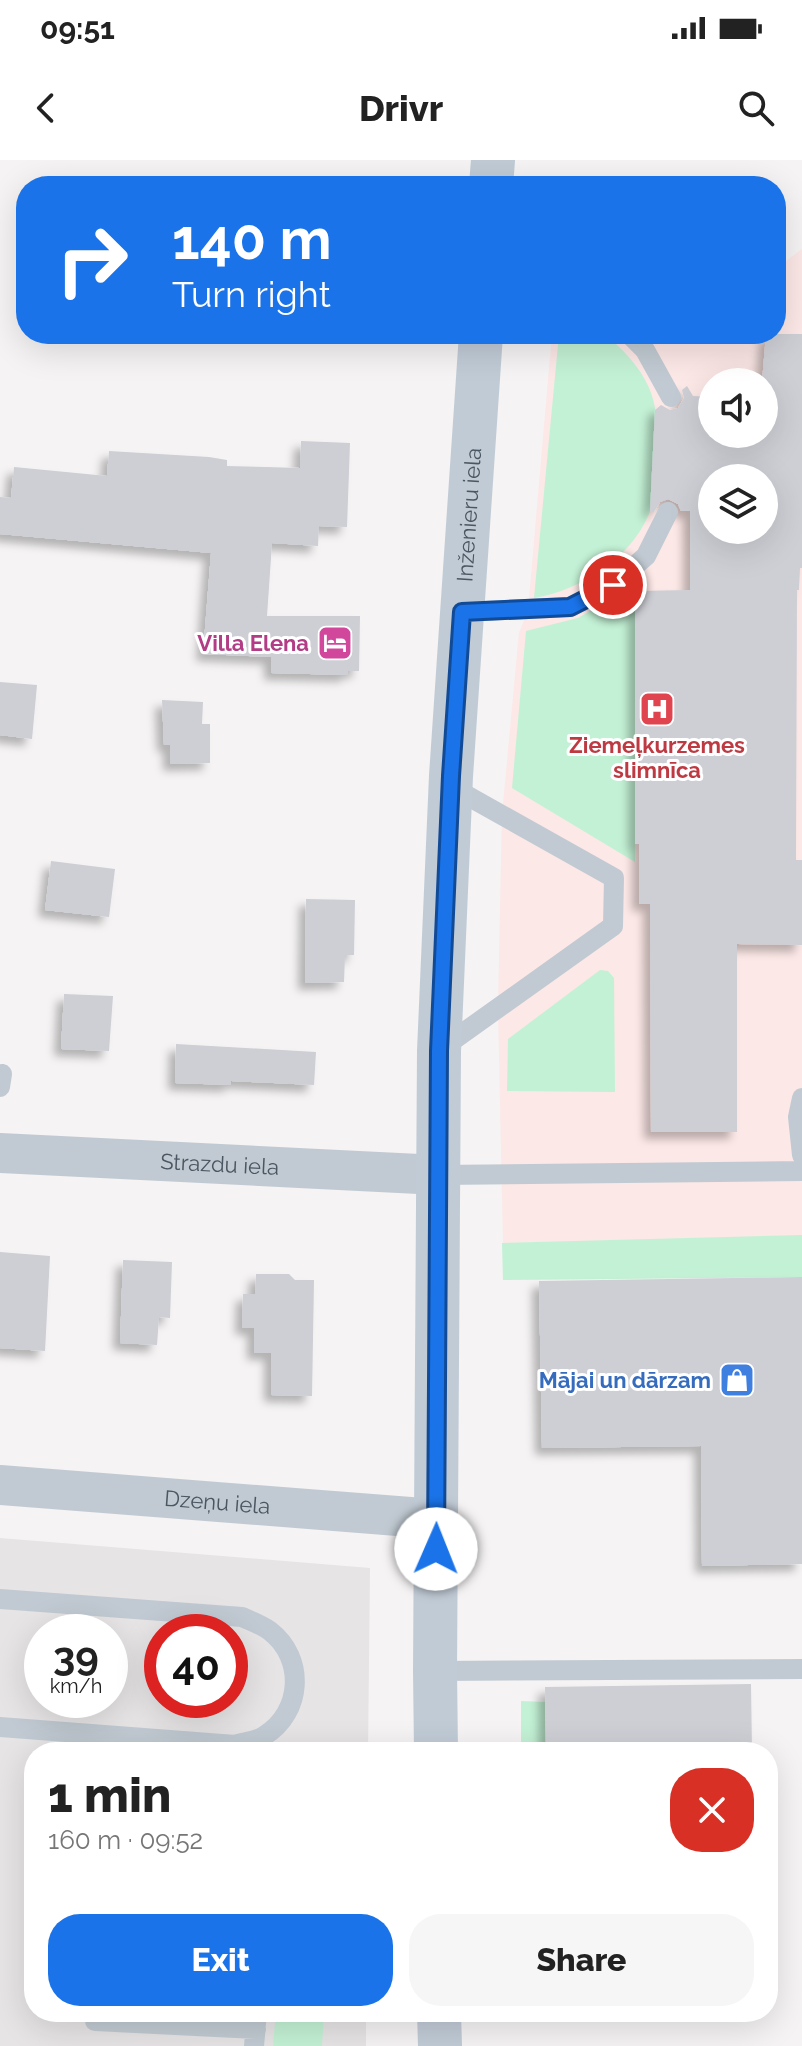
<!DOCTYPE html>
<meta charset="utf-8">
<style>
:root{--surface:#fff;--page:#f6f6f6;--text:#222;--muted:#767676;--accent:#1a73e8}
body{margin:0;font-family:Raleway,sans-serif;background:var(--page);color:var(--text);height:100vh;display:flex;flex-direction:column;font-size:30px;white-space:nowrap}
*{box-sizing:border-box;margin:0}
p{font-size:26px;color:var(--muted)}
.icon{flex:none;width:44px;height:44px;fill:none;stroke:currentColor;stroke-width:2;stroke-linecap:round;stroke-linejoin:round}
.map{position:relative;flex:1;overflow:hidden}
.side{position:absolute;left:24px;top:1582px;width:754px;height:280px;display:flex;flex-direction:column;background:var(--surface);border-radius:32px;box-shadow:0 8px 32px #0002}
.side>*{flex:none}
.banner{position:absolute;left:16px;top:16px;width:770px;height:168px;border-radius:32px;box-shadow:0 8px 32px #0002;background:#1a73e8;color:#fff;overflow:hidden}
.tools{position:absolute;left:698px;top:208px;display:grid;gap:16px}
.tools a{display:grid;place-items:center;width:80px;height:80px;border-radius:50%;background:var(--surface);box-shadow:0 8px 32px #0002;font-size:40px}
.speed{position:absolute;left:24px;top:1454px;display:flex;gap:16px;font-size:40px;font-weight:700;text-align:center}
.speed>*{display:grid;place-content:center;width:104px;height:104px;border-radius:50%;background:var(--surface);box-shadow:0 8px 32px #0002;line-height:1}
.speed small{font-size:20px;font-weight:400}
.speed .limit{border:12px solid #d22;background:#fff;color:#111}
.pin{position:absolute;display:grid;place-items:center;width:68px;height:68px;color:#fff;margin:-34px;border:4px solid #fff;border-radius:50%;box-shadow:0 2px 8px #0007}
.me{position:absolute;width:88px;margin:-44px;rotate:1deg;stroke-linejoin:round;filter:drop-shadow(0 0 6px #0008)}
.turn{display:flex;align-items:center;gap:28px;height:168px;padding:0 24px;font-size:36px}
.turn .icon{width:104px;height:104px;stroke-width:2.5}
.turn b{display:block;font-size:56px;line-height:68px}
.round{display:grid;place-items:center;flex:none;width:84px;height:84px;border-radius:32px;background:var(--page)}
.headline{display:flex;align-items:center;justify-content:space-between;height:136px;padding:0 24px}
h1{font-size:48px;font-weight:800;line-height:60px}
.action{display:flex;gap:16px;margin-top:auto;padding:16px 24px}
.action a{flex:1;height:92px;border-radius:32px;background:var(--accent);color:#fff;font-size:32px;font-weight:800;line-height:92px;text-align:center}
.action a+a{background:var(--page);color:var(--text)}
.status{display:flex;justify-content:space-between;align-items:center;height:56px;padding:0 40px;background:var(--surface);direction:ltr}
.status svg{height:22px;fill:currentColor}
header{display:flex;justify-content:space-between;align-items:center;height:104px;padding:0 24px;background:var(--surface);font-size:36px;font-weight:800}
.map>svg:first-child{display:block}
</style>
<div class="status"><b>09:51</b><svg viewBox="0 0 49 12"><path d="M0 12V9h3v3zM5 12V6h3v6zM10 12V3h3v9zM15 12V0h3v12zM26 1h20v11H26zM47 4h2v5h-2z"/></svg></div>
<header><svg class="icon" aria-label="back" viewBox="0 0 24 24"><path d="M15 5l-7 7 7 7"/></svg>Drivr<svg class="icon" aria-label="search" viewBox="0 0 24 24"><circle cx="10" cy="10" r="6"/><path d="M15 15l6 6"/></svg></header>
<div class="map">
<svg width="802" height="1886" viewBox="0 0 802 1886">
<defs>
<filter id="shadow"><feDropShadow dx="-7" dy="7" stdDeviation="4" flood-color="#0004"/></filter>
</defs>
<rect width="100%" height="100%" fill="#f5f3f3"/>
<path fill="#e6e4e5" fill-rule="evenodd" d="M0,1378L370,1408L368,1592H34V1852H366V1886H0ZM42,1472H110V1540H42ZM162,1472H230V1540H162Z"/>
<path fill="#fce8e6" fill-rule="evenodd" d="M802,89V1077L503,1083L498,847L502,655L519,473L528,451L552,174H776V145L786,101ZM712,222H764V274H712ZM712,318H764V370H712Z"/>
<path fill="#c3f1d5" d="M559,174H605C626,192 648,215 654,243C658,260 654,282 653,299C652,315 655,339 649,354C630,399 581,430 534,438Z
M629,428L635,431V702L512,628L526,471L578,458Z
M600,810L608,811L614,818L615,932L507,931L508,879Z
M802,1075V1117L503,1120L502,1083Z
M521,1541L545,1542L546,1592H521Z
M276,1852H324L322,1886H273Z"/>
<path fill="#cdcfd5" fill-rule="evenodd" filter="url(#shadow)" d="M766,174H802V408H800L799,430H797L796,700H802V785L737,784V972H651L650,744H639V684H635V431L690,430V351H681L678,344L668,339L660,342L654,352H650L655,250L661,245L670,250L678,248L684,238L682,230L687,226L693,236L712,237V274H764L762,222ZM712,318H764V370H712Z
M301,281L350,283L347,367L319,366L318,386L272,383L267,456H360L359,511H348V515L271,513V497L203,494L211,393L0,374V337L11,338L14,307L107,316L109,291L209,297L227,300V306L300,308Z
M0,522L37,525L32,579L0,575Z
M162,540L203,542L202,564H210V603L170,604V585H164Z
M51,701L115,709L109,757L45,750Z
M306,739L355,740L354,795H345L344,822L305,823Z
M64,834L113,836L109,891L61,889Z
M176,884L316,892L314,925L231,921V925L175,923Z
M0,1092L50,1096L45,1191L0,1188Z
M123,1100L172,1102L170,1158L159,1157L157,1185L120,1183Z
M256,1114H289L295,1120H314L312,1236L271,1235V1193H254V1168H242L243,1134H255Z
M802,1117V1404L702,1406L701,1286L542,1288L539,1121Z
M751,1524L752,1592H546L545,1527Z"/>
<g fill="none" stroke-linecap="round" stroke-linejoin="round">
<path stroke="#c1cad2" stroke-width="20" d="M629,174L645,190L671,237
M462,452L570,447L613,425L646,396L668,352
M442,888L613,766L614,718L450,626
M0,927L2,914
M802,938L798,957L802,995
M439,1015L802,1011
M0,1439L242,1457C251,1461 262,1465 270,1471C305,1498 303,1552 264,1576C257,1581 244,1582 235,1585L0,1567
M435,1511L802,1509
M95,1852V1861L256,1869
M254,1886L257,1852"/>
<g stroke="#c1cad2" stroke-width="40">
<path id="s1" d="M0,993L439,1015"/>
<path id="s2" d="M0,1325L436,1359"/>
</g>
<g stroke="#c1cbd6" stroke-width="44">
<path d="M491,26L493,0"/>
<path id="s3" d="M436,1592L435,1511L439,891L451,616L481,174"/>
<path d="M439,1852L440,1886"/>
</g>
</g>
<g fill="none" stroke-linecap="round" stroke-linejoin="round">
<defs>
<path id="route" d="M436,1389L439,891L451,616L462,452L570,447L613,425"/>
</defs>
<use href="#route" stroke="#114b97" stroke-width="20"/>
<use href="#route" stroke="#1a73e8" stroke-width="14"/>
</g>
<defs>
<symbol id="hotel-square" viewBox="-11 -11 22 22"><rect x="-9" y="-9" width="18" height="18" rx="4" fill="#d1479c" stroke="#fff"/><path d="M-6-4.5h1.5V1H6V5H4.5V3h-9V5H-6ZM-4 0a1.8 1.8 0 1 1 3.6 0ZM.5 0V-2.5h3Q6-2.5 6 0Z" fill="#fff"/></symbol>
<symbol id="hospital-square" viewBox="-11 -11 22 22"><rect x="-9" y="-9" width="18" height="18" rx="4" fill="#e0444e" stroke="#fff"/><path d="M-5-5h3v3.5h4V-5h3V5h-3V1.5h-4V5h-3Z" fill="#fff"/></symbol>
<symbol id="shop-square" viewBox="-11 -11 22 22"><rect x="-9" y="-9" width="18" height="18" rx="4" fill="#3f7fe0" stroke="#fff"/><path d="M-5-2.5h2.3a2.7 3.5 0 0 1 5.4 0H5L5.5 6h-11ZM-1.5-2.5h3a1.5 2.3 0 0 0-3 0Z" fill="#fff"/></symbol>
</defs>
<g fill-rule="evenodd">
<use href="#hotel-square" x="315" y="463" width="40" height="40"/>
<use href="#hospital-square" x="637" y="529" width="40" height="40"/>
<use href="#shop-square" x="717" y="1200" width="40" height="40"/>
</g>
<g text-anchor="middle" stroke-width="6" stroke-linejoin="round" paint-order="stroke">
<g font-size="22" fill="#4a5661" stroke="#fff">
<text dy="8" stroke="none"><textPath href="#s3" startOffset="1238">Inženieru iela</textPath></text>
<text dy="8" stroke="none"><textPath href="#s1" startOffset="220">Strazdu iela</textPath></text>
<text dy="8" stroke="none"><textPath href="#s2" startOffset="218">Dzeņu iela</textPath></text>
</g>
<g font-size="22" font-weight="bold" fill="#b23c85" stroke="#fff" text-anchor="end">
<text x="309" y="491">Villa Elena</text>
</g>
<g font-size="22" font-weight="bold" fill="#be3a42" stroke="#fff">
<text x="657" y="593">Ziemeļkurzemes<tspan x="657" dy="25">slimnīca</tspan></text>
</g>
<g font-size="22" font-weight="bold" fill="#366cbe" stroke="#fff" text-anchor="end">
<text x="711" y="1228">Mājai un dārzam</text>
</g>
</g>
</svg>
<div class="tools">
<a><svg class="icon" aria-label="sound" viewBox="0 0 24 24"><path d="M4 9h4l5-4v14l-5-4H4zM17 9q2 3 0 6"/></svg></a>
<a><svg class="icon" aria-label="layers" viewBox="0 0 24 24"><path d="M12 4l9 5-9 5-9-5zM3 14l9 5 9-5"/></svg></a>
</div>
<div class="speed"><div>39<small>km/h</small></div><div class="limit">40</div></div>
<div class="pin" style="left:613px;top:425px;background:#d93025"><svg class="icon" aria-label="arrive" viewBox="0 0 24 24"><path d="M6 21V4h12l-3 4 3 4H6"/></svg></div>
<svg class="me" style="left:436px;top:1389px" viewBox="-20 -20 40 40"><circle r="19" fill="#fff"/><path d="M0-13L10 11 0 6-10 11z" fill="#1a73e8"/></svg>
<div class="banner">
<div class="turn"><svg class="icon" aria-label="right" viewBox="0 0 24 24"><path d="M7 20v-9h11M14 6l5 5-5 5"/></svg><div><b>140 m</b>Turn right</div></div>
</div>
<section class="side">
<div class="headline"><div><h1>1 min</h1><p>160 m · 09:52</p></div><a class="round" style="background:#d93025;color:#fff"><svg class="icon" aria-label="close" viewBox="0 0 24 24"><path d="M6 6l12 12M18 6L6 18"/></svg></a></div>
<div class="action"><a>Exit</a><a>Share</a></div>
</section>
</div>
